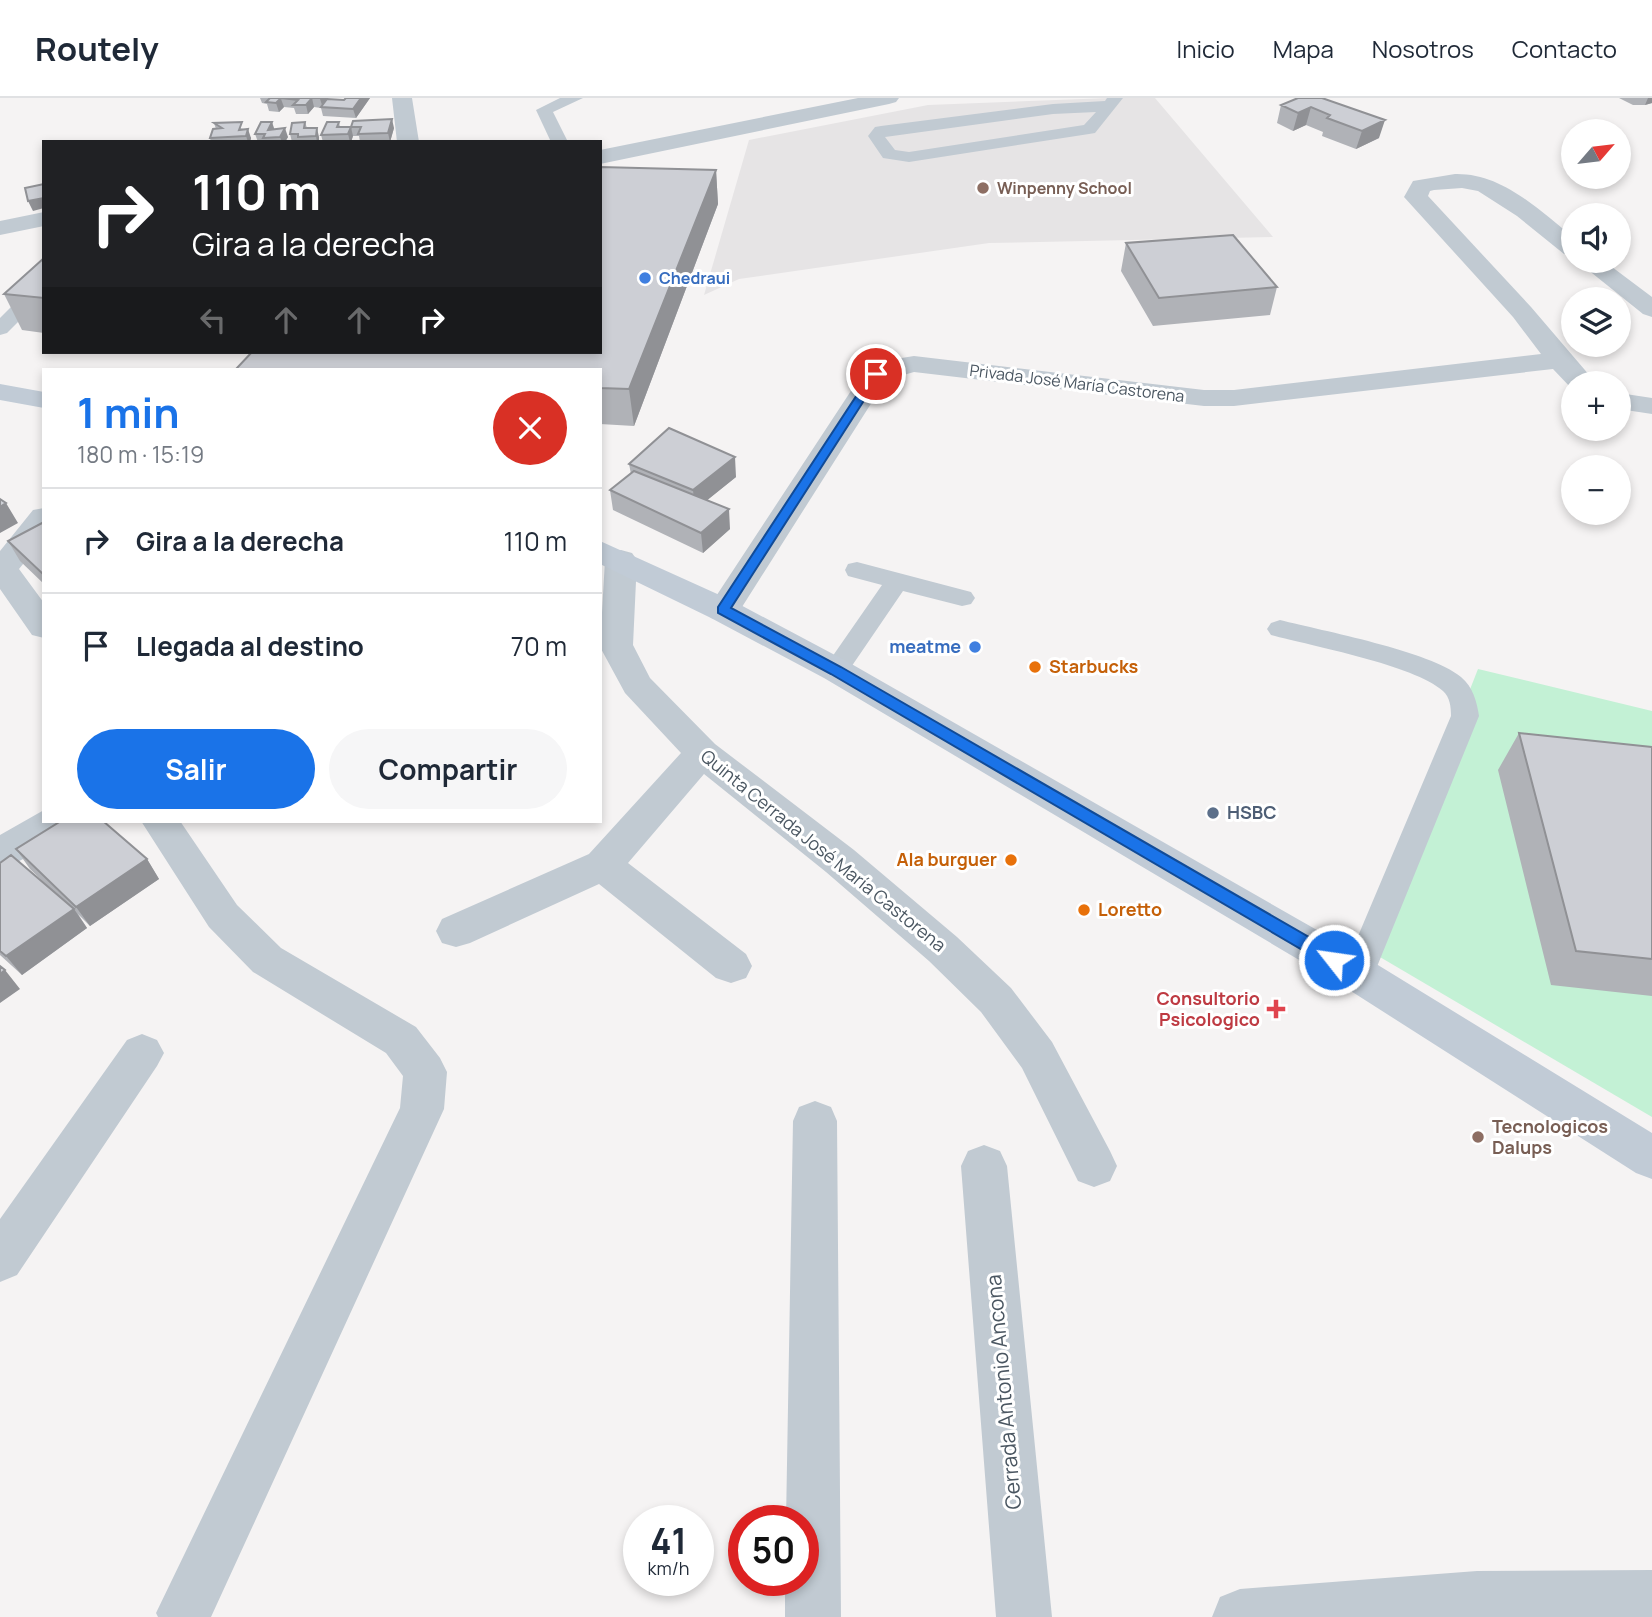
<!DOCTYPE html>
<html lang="es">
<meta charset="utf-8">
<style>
:root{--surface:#fff;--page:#f6f6f7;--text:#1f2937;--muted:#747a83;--line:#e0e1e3;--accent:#1a73e8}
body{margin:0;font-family:Manrope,sans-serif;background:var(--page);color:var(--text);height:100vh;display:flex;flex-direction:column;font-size:26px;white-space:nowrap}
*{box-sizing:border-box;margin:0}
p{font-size:23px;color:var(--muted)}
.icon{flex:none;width:38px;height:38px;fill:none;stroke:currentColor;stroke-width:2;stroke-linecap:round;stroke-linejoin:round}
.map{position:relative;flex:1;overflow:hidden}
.sheet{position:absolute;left:42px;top:270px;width:560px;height:455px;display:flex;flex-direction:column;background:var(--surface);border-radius:0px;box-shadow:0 4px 10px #0003}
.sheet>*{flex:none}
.hud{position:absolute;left:42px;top:42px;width:560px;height:214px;border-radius:0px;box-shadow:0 4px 10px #0003;background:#202124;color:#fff;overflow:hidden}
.needle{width:46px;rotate:62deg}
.buttons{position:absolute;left:1561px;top:21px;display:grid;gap:14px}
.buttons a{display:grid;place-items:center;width:70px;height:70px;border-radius:50%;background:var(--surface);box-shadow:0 4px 10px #0003;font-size:35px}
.speed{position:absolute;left:623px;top:1407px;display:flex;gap:14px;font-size:35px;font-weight:700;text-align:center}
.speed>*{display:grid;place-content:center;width:91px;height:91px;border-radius:50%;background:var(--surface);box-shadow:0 4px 10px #0003;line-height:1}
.speed small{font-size:18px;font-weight:400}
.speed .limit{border:10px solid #d22;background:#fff;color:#111}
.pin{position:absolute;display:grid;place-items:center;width:60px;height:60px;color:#fff;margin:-30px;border:4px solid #fff;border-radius:50%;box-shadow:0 2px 7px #0007}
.me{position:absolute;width:77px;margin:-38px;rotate:300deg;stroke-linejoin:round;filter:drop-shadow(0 0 5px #0008)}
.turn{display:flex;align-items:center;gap:24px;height:147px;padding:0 35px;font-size:32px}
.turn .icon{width:91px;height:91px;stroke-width:2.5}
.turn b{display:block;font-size:49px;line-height:60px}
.lanes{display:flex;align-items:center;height:66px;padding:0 35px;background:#0003;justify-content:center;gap:35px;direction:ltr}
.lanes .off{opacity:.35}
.round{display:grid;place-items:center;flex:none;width:74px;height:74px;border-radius:37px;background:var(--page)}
.overview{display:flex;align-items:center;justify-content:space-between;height:119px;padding:0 35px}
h1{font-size:42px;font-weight:700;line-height:52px;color:var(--accent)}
.action{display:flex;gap:14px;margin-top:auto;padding:14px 35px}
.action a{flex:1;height:80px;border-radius:42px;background:var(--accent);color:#fff;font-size:28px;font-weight:700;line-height:80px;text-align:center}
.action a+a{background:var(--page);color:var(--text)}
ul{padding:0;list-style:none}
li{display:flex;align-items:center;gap:21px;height:105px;padding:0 35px;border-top:2px solid var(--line)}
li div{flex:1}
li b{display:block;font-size:26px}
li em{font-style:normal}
header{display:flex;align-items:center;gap:42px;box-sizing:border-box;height:98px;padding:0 35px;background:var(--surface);border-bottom:2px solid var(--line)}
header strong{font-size:33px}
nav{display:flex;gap:38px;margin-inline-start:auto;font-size:24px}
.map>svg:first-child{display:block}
</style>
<header>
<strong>Routely</strong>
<nav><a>Inicio</a><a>Mapa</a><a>Nosotros</a><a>Contacto</a></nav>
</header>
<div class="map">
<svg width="1652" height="1519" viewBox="0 0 1652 1519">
<rect width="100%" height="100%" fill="#f5f3f3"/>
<path fill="#e6e4e5" d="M1110,0H1155L1273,139L989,145L739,181L704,197L749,42L928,7Z"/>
<path fill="#c3f1d5" d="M1478,571L1652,613V1019L1368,852Z"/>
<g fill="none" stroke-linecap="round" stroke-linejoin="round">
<path fill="#c1cad2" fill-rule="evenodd" d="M560,0H583L553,14L568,44H551L536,12Z
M1107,0H1123L1095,35L1089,36L909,64L883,60L868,38L875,29L881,28L1053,6L1105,3ZM1096,14L1084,27L909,54L895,52L885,39L1053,16Z
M44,181V198L7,235L0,237V220L37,183Z
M857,464L971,494L975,500L971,506L962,508L903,493L845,578L836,581L827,578L823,572L882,487L848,478L845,472L848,466Z
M1280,522C1323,533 1430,553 1461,579C1473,589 1477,604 1479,618L1374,876L1369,885L1358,889L1347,885L1342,876L1451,618C1451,609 1450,599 1443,593C1414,567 1312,548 1271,537L1267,531L1271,525Z"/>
<path fill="#c1cad2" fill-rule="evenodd" d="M392,0H412L419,44H397Z
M1455,76C1502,75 1538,111 1573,139V158L1564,156L1517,118L1478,93L1462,90L1434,92L1430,93L1428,98L1531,209L1596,285H1573L1572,291L1553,271L1234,308H1204L914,274L886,282L735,520L723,523L711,520L707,512L866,270L883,263L914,258L1204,292H1234L1541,256L1513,219L1404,99L1413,83Z
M1577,163H1604L1652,199V219L1643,216Z
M1619,295L1652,300V316L1619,311Z
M44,410V440L19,471L44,505V540L32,537L0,491V453L33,412Z
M621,452L632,455L637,462L633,547L650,580L715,646L854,752L957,839L1011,890L1052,944L1110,1053L1117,1068L1110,1083L1094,1089L1078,1083L1022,970L981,914L929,863L826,774L704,676L628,765L746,856L752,868L746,880L731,885L716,880L599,786L470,845L456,849L442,845L436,833L442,821L589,756L681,655L625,595L600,549L605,462L610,455Z
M44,712V723H73C63,742 21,764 0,771V737Z
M141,723H180L237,807L281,850L416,929L440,960L447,974L444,1011L211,1519H158L156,1515L400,1010L403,978L386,955L253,874L209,829Z
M142,936L157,942L164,955L157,968L17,1177L0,1184V1121L127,942Z
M815,1003L831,1009L837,1023L841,1519H785V1482H803V1423H786L793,1023L799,1009Z
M984,1047L1000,1053L1007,1068L1052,1519H996L961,1068L968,1053Z
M1652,1472V1519H1212L1220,1499L1240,1491L1477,1473Z"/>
<path fill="#c1cad2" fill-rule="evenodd" d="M858,0H899L896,4L889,6L600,66V52Z
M44,114V128L0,137V123Z"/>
<path fill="#c1cbd6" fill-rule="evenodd" d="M0,286L44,294V310L0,302Z
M600,443L735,504L848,564L1373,864L1652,1035V1081L1636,1075L1343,888L824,580L711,520L600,466Z"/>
</g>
<path fill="#b0b2b7" d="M260,0H327V1L344,2L345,0H370L356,20L323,18L321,10L314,9L308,16H296L294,10L284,9L279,14L269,13L267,6L262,5Z
M1298,0L1379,40L1356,51L1322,38L1323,34L1306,27L1293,33L1277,25L1281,7Z
M1619,0H1652V5L1645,7H1633Z
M353,23L394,30L390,44H360L359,38H353L351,29Z
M305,24L307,30L319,39V44H292L290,36Z
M339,24L340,29H351L353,38L351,44H323L321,37Z
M214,25L244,31L251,40L250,44H211L210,40L216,31Z
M274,31L288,39L285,44H258L255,36Z
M716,72L718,106L634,328L600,326V271L250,256L228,254H600Z
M1126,145L1277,189L1270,217L1153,228L1121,173Z
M44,160V235L22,232L4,196Z
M629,366L736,379L707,402L730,431L703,455L613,412L610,392L631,376Z
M44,424V486L20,463L8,443Z
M1519,635L1652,649V898L1551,887L1498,672Z
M16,751L147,761L159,781L90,828L78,816L87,830L22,877L0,857V765L57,797L30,771Z"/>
<path fill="#909195" d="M283,0L281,1L284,9L279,14L276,5L280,2Z
M312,0L314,9L308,16L306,7Z
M321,0H327L328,4L323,10L320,1Z
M361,0H370L356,20L353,11Z
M1648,0H1652V5L1645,7Z
M1311,9L1306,27L1293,33L1298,15Z
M392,21L394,30L390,44L388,35Z
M1385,22L1379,40L1356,51L1362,33Z
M272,24L275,33L268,32Z
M351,29L353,38L351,44H350L348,36Z
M285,30L288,39L285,44H282L280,39Z
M317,30L319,39V44H317L316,38Z
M248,31L251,40L250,44H248L246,38Z
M716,72L718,106L634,328L629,291Z
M44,100V110L33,113L28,103Z
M735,359L736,379L695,412L693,392Z
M6,405L18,425L0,435V409Z
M729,411L730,431L703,455L701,435Z
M147,761L159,781L90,828L76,809Z
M74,811L87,830L22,877L6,858Z
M5,872L20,891L0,905V876Z"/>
<path fill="#cdcfd5" stroke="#909195" stroke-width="2" d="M270,0H321H312L306,7H293L298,2L281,0L276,5L266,4Z
M346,0H361L353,11L321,9L327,1L344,2Z
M1298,0H1322L1385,22L1362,33L1327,20L1330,17L1311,9L1298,15L1281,7Z
M392,21L388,35L358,36L361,29H351L353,23Z
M242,24L239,32L248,31L246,38L210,40L213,31L222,30L214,25Z
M261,24H272L268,32L285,30L280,39L263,40L265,36H255Z
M305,24L304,30H317L316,38L298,39V36H290L292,25Z
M327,24H339L337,29H351L348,36L321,37Z
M600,69L716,72L629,291L600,290V271H236L252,254H600Z
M44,86V100L28,103L25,90Z
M1233,137L1277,189L1159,200L1126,145Z
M44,160V200L4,196Z
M669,330L735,359L693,392L629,366Z
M634,373L729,411L701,435L610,392Z
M0,401L6,405L0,409Z
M44,424V477L8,443Z
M1519,635L1652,649V861L1576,853Z
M61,723H103L147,761L76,809L16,751Z
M11,757L74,811L6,858L0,853V765Z
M0,868L5,872L0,876Z"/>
<path fill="#1a73e8" stroke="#114b97" stroke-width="2" d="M872,274L881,276L731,510L841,569L1340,857L1342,862L1340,867H1328L831,576L718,515V509Z"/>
<g fill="#8d6e63" stroke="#fff" stroke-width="2.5">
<circle cx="983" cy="90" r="7"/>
<circle cx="1478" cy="1039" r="7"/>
</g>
<g fill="#3f7fe0" stroke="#fff" stroke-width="2.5">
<circle cx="645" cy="180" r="7"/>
<circle cx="975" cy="549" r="7"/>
</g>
<g fill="#e8710a" stroke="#fff" stroke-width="2.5">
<circle cx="1035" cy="569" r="7"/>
<circle cx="1011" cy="762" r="7"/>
<circle cx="1084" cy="812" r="7"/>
</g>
<circle fill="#5c6f8a" stroke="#fff" stroke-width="2.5" cx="1213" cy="715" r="7"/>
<path fill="#e0444e" stroke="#fff" stroke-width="2.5" d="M1272.5 900.5h7v7h7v7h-7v7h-7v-7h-7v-7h7z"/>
<g text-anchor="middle" stroke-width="6" stroke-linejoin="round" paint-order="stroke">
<g font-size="16" font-weight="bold" fill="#785e54" stroke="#fff" text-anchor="start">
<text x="997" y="96">Winpenny School</text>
</g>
<g font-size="16" font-weight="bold" fill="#366cbe" stroke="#fff" text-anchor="start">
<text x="659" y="186">Chedraui</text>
</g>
<g font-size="16" fill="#4a5661" stroke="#fff">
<text transform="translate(1077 285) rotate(7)" y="6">Privada José María Castorena</text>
</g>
<g font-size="18" font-weight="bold" fill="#366cbe" stroke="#fff" text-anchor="end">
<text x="961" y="555">meatme</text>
</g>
<g font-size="18" font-weight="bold" fill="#c56008" stroke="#fff" text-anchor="start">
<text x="1049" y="575">Starbucks</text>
<text x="997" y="768" text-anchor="end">Ala burguer</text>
<text x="1098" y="818">Loretto</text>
</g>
<g font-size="18" font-weight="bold" fill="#4e5e75" stroke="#fff" text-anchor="start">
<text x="1227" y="721">HSBC</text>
</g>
<g font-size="18" fill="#4a5661" stroke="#fff">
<text transform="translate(823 753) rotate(39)" y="6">Quinta Cerrada José María Castorena</text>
</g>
<g font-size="18" font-weight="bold" fill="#be3a42" stroke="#fff" text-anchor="end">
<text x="1260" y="907">Consultorio<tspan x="1260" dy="21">Psicologico</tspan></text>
</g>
<g font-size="18" font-weight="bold" fill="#785e54" stroke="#fff" text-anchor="start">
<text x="1492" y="1035">Tecnologicos<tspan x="1492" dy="21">Dalups</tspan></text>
</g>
<g font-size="21" fill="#4a5661" stroke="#fff">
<text transform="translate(1004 1294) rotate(-95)" y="7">Cerrada Antonio Ancona</text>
</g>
</g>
</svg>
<div class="buttons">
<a><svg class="needle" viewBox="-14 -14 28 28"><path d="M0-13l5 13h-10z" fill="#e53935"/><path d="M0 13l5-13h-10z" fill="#747a83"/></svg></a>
<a><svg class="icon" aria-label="sound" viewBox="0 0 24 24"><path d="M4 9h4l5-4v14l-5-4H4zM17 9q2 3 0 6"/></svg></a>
<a><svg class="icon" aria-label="layers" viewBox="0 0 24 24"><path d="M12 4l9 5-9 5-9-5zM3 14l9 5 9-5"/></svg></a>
<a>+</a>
<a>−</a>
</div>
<div class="speed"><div>41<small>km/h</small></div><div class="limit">50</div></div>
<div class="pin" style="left:876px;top:276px;background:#d93025"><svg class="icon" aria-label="arrive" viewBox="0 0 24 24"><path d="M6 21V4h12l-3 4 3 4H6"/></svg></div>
<svg class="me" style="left:1334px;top:862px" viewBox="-20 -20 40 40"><circle r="17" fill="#1a73e8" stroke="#fff" stroke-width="3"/><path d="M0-11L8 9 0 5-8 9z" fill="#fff"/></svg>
<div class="hud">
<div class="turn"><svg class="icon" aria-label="right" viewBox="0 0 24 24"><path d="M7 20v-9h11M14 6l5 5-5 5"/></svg><div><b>110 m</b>Gira a la derecha</div></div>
<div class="lanes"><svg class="icon off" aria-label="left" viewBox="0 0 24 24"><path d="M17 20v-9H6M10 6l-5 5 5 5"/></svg><svg class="icon off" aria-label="ahead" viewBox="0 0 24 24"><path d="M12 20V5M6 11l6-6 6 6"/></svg><svg class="icon off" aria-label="ahead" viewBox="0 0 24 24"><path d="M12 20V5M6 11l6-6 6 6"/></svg><svg class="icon" aria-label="right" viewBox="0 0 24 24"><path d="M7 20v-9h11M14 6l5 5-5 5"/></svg></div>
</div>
<section class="sheet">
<div class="overview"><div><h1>1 min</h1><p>180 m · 15:19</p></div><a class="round" style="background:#d93025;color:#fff"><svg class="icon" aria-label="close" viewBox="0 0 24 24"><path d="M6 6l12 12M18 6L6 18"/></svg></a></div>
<ul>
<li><svg class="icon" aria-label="right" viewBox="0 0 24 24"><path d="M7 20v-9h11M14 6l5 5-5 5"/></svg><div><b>Gira a la derecha</b></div><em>110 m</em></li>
<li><svg class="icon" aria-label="arrive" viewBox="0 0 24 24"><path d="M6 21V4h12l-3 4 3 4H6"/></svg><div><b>Llegada al destino</b></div><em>70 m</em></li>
</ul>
<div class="action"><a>Salir</a><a>Compartir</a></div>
</section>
</div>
